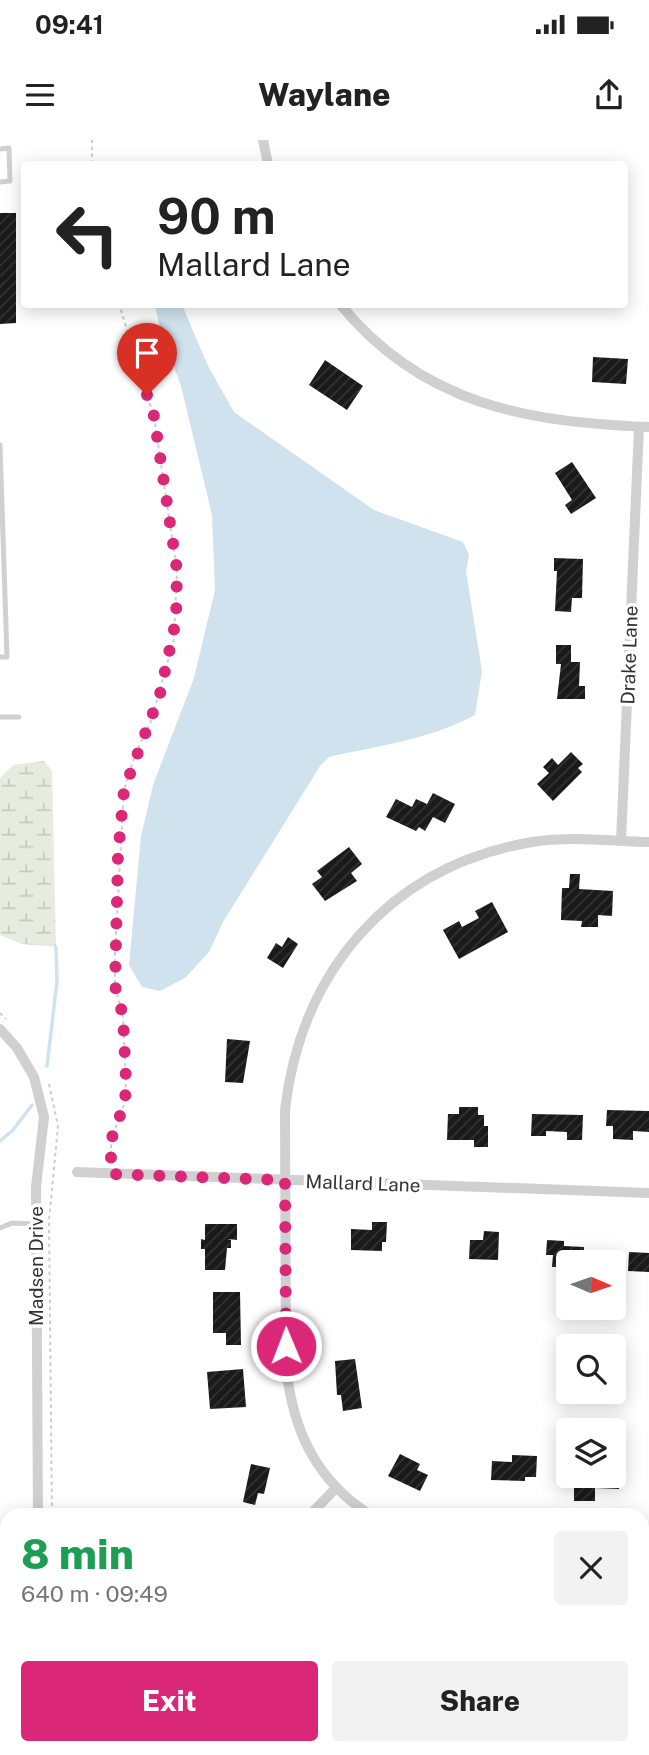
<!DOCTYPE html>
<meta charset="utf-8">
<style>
:root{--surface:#fff;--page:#f2f2f2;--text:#222;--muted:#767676;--accent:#db2777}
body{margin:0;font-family:"Public Sans",sans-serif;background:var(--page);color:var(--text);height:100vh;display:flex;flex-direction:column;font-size:26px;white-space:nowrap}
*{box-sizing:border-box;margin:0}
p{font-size:23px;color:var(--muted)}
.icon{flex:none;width:38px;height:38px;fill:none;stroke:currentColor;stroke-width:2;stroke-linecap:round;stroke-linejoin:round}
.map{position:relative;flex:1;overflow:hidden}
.details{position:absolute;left:0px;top:1368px;width:649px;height:247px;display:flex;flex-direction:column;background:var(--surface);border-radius:21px 21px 0 0;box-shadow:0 4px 18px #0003}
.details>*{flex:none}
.banner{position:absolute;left:21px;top:21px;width:607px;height:147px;border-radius:7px;box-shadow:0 4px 18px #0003;background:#fff;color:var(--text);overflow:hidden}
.needle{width:46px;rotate:92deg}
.controls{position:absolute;left:556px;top:1110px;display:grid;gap:14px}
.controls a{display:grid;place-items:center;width:70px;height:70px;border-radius:7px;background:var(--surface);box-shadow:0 4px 18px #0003;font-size:35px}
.pin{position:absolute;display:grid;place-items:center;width:60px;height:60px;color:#fff;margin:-72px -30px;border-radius:50% 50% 50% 0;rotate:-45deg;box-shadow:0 0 7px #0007}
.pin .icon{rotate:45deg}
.me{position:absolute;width:77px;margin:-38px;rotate:359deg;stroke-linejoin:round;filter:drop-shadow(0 0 5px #0008)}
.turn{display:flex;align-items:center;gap:24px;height:147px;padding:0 21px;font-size:32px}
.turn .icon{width:91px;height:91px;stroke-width:2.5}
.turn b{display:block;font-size:49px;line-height:60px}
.round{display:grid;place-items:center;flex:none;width:74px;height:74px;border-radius:7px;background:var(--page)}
.summary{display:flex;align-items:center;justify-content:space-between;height:119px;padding:0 21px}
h1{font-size:42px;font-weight:800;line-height:52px;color:#1e9e55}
.action{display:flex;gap:14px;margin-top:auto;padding:14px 21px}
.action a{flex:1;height:80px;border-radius:7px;background:var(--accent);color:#fff;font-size:28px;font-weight:800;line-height:80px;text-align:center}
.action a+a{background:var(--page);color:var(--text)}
.status{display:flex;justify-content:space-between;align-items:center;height:49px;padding:0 35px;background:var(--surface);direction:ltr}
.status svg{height:19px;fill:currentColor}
header{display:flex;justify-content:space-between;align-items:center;height:91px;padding:0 21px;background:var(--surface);font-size:32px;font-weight:800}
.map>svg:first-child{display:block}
</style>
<div class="status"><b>09:41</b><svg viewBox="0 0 49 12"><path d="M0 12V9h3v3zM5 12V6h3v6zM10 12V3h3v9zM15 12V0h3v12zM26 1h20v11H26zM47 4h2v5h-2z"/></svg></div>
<header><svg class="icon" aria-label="menu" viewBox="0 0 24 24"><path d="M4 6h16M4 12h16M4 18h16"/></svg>Waylane<svg class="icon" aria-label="share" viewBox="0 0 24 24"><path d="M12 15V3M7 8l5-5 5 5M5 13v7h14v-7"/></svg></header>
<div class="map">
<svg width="649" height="1615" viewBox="0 0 649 1615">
<defs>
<pattern id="wetland-marsh" width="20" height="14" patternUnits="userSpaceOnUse" patternTransform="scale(1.75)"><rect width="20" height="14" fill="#e6ecdf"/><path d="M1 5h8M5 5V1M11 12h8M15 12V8" fill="none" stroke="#c6cbc0"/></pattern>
<pattern id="building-hatch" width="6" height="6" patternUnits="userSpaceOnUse" patternTransform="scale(1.75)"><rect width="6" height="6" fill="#1a1a1a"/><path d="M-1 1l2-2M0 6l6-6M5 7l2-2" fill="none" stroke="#333"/></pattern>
</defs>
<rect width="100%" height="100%" fill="#fff"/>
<path fill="url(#wetland-marsh)" d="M44,621L52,631L56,807L22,804L0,795V638L13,625Z"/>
<path fill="#cfe2ee" d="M155,165H182L208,226L234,272L374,370L463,402L469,415L466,432L482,531L475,575C428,600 381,605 329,617L320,626L223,782L209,812L185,838L160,851L142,847L129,825L141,696L153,645L194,538L215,450L212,375L181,246L161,192Z"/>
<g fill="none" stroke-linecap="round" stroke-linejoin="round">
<path stroke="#cfe2ee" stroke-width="3.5" d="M47,926L57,841L56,807
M0,1001L13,990L32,965"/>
</g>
<path fill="url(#building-hatch)" d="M0,73H16V183L0,184Z
M593,217L628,219L626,244L592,242Z
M325,220L363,246L347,270L309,245Z
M572,322L596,358L571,374L565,365L572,360L555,333Z
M554,418L583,419L582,458H572L571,472L555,471L557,431H554Z
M556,505H571V522H580L579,546H585V559H557L561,524H556Z
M571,612L583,624L578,628L582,632L553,661L537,644L549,633L543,627L552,618L558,625Z
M433,653L455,664L445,683L433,677L425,691L419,687L416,691L386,677L396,659L412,667L416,659L427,664Z
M349,707L362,724L351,733L357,741L325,761L312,744L322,737L317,731Z
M570,734H580L579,749L613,751L612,776L598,775V787H581L582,781L561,780L562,748H569Z
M492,762L508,792L459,819L443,790L459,781L462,787L479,778L475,771Z
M288,797L298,804L283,828L267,818L276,803L282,807Z
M227,899L250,901L243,943L225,942Z
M459,967H478V975H484V986H488V1007H474V1000H447L448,974H459Z
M607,970L649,971V992L633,991V1000L613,999V986H606Z
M532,974L583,975L582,1000H567V992L546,991V996H531Z
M372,1082H387L386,1102H382V1111L351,1110V1089L372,1090Z
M205,1084H237V1100L227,1099L231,1100V1108H227L225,1130H205V1109H201V1099L205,1100Z
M484,1091L499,1092L498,1120L469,1119L470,1100H483Z
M547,1100L564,1101V1106L584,1107V1122H569V1127H552L553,1115H546Z
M629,1112L649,1113V1132L628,1131Z
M213,1152H240L241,1205H226V1193H213Z
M355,1219L362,1268L343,1271L341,1255H337L335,1221Z
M243,1229L246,1267L210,1269L207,1232Z
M400,1314L420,1324L417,1330L428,1335L420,1351L388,1336Z
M512,1315L537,1316L536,1337H525V1341L491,1340L492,1321L512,1322Z
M251,1324L270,1328L264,1354L258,1353L255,1365L243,1362Z
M586,1335H619V1349L595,1348V1361H574V1346L585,1347Z"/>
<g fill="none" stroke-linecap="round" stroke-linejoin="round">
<path stroke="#cdcdcd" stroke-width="2" stroke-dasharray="3.5 3.5" stroke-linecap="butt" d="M92,24V0
M0,873L6,879
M49,944L58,986L49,1081L52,1376
M111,1022V1000L125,962L126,941L123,876L115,846V813L124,650L135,615L151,581L174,499L177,430L154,277L119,164
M0,1518L7,1514"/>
<path stroke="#d0d0d0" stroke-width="5" d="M0,9L9,8L10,41L0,42
M0,305L7,517H0
M0,577H19
M0,1088L12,1083L36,1084
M0,1558H7"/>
<path stroke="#d0d0d0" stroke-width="10" d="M263,0L268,24
M340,164C422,265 527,282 649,287
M621,701L639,287
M0,889L17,908L34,937L44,977L36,1047L38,1376
M77,1032L649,1053
M309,1376L335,1349
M372,1376C316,1341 293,1291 286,1227L285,970C301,830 391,726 532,702C570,696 611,701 649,702
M642,1408H649
M0,1499L7,1493"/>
</g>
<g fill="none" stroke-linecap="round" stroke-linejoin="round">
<path stroke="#db2777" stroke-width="12" stroke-dasharray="0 21.6" d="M147,255L154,276L177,430L176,480L160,554L124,650L118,715L115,846L123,876L126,941L125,962L111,1000V1034L285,1040L286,1206"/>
</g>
<g text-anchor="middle" stroke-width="7" stroke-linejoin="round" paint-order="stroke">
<g font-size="19" fill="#333" stroke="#fff">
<text transform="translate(629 515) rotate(-88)" y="7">Drake Lane</text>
<text transform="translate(363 1043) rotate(2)" y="7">Mallard Lane</text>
<text transform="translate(36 1126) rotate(-90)" y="7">Madsen Drive</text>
</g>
</g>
</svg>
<div class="controls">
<a><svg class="needle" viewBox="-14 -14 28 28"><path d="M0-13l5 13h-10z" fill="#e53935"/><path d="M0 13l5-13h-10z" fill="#767676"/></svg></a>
<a><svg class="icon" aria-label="search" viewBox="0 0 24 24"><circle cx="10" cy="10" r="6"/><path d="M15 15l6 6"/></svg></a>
<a><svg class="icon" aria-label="layers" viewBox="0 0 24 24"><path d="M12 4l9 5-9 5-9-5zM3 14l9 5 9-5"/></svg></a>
</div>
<div class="pin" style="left:147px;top:255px;background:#d93025"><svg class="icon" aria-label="arrive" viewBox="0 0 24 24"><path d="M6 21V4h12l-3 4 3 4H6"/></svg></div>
<svg class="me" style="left:286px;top:1206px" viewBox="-20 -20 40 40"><circle r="17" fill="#db2777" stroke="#fff" stroke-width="3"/><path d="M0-11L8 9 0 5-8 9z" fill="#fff"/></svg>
<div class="banner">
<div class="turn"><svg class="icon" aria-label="left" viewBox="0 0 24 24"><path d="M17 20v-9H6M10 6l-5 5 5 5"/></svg><div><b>90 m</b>Mallard Lane</div></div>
</div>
<section class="details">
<div class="summary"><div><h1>8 min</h1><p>640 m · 09:49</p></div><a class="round"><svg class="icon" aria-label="close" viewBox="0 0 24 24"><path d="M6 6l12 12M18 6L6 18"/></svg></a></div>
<div class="action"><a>Exit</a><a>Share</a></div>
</section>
</div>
